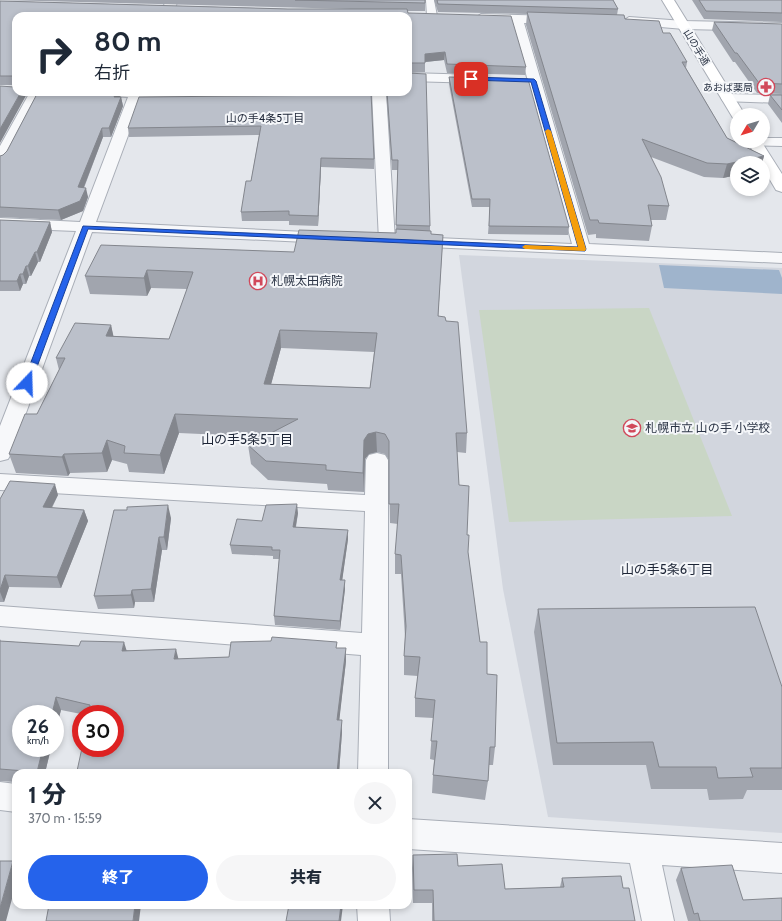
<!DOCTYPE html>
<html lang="ja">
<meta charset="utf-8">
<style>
:root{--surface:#fff;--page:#f6f6f7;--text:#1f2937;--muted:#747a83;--accent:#2563eb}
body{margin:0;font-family:Cabin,"Noto Sans JP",sans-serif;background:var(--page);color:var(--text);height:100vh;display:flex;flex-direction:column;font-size:15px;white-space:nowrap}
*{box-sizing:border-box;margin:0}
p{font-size:13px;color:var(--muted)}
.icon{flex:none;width:22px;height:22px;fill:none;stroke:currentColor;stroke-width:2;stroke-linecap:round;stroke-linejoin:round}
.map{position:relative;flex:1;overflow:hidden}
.details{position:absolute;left:12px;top:769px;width:400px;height:140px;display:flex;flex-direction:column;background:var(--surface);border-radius:12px;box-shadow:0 2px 6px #0003}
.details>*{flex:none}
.banner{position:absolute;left:12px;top:12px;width:400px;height:84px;border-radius:12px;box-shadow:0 2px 6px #0003;background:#fff;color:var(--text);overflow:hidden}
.needle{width:26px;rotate:232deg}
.fabs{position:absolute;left:730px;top:108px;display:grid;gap:8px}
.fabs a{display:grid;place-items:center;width:40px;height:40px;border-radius:50%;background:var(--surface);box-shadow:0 2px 6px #0003;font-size:20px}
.speed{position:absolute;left:12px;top:705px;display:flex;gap:8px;font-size:20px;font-weight:700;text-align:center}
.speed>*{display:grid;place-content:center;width:52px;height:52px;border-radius:50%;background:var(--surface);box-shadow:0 2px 6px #0003;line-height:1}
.speed small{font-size:10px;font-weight:400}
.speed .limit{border:6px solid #d22;background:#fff;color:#111}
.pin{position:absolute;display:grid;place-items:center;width:34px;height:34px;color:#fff;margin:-17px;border-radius:8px;box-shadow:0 2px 6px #0006}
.me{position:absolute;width:44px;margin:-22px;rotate:21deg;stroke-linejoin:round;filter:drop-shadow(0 0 3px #0008)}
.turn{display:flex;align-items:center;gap:14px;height:84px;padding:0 16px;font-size:18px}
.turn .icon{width:52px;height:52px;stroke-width:2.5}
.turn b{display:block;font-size:28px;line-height:34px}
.round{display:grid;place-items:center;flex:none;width:42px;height:42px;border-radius:21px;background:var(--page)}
.head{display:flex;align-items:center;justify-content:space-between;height:68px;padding:0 16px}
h1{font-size:24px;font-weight:800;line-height:30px}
.primary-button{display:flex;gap:8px;margin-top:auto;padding:8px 16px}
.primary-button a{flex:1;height:46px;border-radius:24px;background:var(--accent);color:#fff;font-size:16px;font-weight:800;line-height:46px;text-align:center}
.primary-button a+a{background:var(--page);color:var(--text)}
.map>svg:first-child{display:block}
</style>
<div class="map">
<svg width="782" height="921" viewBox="0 0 782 921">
<rect width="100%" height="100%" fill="#e4e7ec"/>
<path fill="#d2d6de" d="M459,255L782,268V833L548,817L503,589Z"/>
<path fill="#c9d6c5" d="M649,308L732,516L509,522L479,310Z"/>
<path fill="#9fb4cc" d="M659,265L779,270L782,278V294L664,288Z"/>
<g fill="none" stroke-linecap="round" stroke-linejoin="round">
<defs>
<path id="service" d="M426,0H434L437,16L435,18H429L427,16Z"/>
<path id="minor" d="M166,0H178L172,16H160Z
M481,14L557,16L563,20L557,24L524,23L589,244L782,253V263L408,246L406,242L408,238L414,237L572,244L512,22L477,21L475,18Z
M629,17L684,21L782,23V31L684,29L625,24L623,21Z
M408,73L479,75L484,76L486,79L484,82L479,83L408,81Z
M30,92H44L8,160L5,163L0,165V146Z
M95,92H213L286,95V92H300L297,102L292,103L142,98L96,222L327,233L333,234L335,238L333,242L327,243L92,232L11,454L8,459L0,461V426L76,231L0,228V218L80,222L128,97L97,95Z
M372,92H386L395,241L393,245L387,246L381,245L379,241Z
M728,94L782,95V103L723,101L721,98L723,95Z
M763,138H782V146L750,145L748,142L763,141Z
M377,453L385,455L388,460V773H358L361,655L0,626V606L362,633L365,511L0,490V474L365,495L366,460L369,455Z
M0,782L16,784V812L0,810Z
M408,819L782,843V873L662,865L674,921H642L630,863L408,849Z
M357,905H389L390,921H358Z"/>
<path id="secondary" d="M662,0H674L745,115H737V119L733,118Z
M747,141H761L782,174V192L776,190L763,168V163H760Z"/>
</defs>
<use href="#service" stroke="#a9aeb7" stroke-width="2"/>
<use href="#minor" stroke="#a9aeb7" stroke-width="2"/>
<use href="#secondary" stroke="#a9aeb7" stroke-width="2"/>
<use href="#service" fill="#f7f8fa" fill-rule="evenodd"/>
<use href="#minor" fill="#f7f8fa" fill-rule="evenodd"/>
<use href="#secondary" fill="#fff" fill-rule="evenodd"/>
</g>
<path fill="#a1a5ae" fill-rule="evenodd" d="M2,0H425V11H407L408,13L526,67L525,75L447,73L444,60L425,62V72H408V16H16V85H0V1L288,9H351Z
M434,0H613L618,9L617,15L663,33L687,62L686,68L727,138L764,156L762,163H737V175L723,178L704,177L651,157L669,206L666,220H651L652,226L649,241L596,238V234L588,235L526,25L527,14L438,12Z
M692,0H782V22L704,19Z
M714,22L782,24V94L757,93L735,62H733L712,30Z
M449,77L569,227L568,235L488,234L490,207H472L449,84Z
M38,92H119L120,97H121L123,106L111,137H103L84,188L88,197L83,211L61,220L0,217V156L3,155L7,151Z
M386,92H408L430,226V231L431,234L443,235L438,316L467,433L466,453L457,452L459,485L467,535L468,552L480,642L487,674L495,747L493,765H489L488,781L485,800L432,793L433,775L434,760L430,759L433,718L415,717V698L418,676L404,675V656L405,637L401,574H395V554L398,524L390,523L389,460L385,454L377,452L369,454L365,459L364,492L328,490L327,484L268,480L251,464L248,445L264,437L179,433L164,474L129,472L127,464L112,460L107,472L70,473L68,476L16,473L9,454L37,414L59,370L56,358L111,325L113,336L169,339L187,289L151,288L147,296L90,294L85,276L294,252L396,233L398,170H392ZM281,348L374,352L370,388L271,384Z
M350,95L374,159V169L321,167L318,226L289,225V221H242L241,212L251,181L259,135L129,137L128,128Z
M770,95H782V123L768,104Z
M0,220L50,222L52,232L40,262H38L31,276H29L26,284H23L20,291H0Z
M58,495L52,508L84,510L88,521L61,588L9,587L4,602H0V499Z
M298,513L296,527L348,539L342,580L345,589L340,630L275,625L274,616L279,559H273V556L232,554L230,545L262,521Z
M171,518L167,550H162L154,602H135L134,608L98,609L94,596Z
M538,609L782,687V790H747L743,799L709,800L707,789H651L646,765H553L534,632Z
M0,639L1,641L126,650L179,659L229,657L337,648L346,661L339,720L342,732L339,773H78L77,771L115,714H81L61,710L55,733V714L21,748H51L45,773H16V782L0,781Z
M413,855L458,866L505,889L560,887L562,878L623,888L635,921H432V903H413L412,868Z
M681,868L743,900L782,921H688L676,880Z"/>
<path fill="#83868d" d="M445,52L444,60L425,62V54Z
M21,92H28L0,143V129Z
M117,92H119L120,98L114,97Z
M121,97L123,106L111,137L109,128Z
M102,128L103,137L80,197L78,187Z
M764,156L762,163H737V175L723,178L727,164Z
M321,158V167L318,226V216Z
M86,188L88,197L83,211L61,220L58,210Z
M50,222L52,232L40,262L37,252Z
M443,235L442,253L437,335L438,316Z
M35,252L38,262L31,276L28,266Z
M26,266L29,276L26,284L23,274Z
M147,270L151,288L147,296L144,278Z
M20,274L23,284L20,291L17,281Z
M111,325L115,343L106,336Z
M280,330L281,348L266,403L264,384Z
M175,414L179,433L164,474L160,455Z
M376,432L377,452L369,454L365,459L364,492L363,473L364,440L368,434Z
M107,440L112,460L107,472L102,453Z
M64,454L70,473L68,476L62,457Z
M55,484L58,495L46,518L43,507Z
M297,504L298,513L294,536L293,527Z
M168,505L171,518L167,550L164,537Z
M84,510L88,521L61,588L57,577Z
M348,530V539L341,589L340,580Z
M159,537L162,550L154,602L151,589Z
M5,575L9,587L4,602L0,592V590Z
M345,580V589L340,630V621Z
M132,590L135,602L134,608L131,595Z
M124,642L128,655L122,651Z
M346,648V661L338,732L337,720Z
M176,649L179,661L174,659Z
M56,697L61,710L55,733V714H52Z
M342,720V732L339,773H337Z
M43,748H51L45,773H37V772Z
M13,861L16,867V884L6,921H0V908Z
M135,905H141L139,921H133Z
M341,905H343L341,921H339Z"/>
<path fill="#bbc0ca" stroke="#83868d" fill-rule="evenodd" d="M295,0H425V3Z
M437,0H613L618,9L438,4Z
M699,0H782V13L706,11Z
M0,1L288,9H407L408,13L511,16L526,67L447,64L445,52L425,54V63H408V16H16V82H15V76H0Z
M527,12L624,15L625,19L659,21L663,33H670L687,62H682L727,138L764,156L727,164L707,163L642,139L661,177L669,206L648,205L652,226L599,223L598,220H590Z
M714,22L782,24V84L759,83L737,53H735Z
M408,73L426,74L430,226L396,225L398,160H392L387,92H408Z
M449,77L528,79L569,227L489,226L490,199H472Z
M16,85V92H21L0,129V86L14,87Z
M38,92H117L114,97H121L109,128H102L78,187L86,188L80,201L58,210L0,207V156L3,155L7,151Z
M350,92H371L374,159L321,158L318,216L289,215V211L241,212L246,181H251L261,126L128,128L139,97L350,95Z
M770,95H782V110Z
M0,220L50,222L37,252H35L28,266H26L23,274H20L17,281H0Z
M396,229L431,231V234L443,235L438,316L445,317L446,321L458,322L467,433H456L459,485L469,486L467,535H469L468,552L480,642H487V674L497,675L495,747H490L488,781L433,775L437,741H431L435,700L415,698L420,657L404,656L406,626L401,555L395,554L399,504H389V441L385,434L376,432L368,434L364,440L363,473L326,470V465L266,461L248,445L298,419L175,414L160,455L124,453L125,446L107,440L102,453L64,454L62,457L9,454L25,414H37L65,358H56L75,323L111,325L106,336L169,339L193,272L147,270L144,278L85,276L101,245L294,252L299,230L396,233ZM280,330L377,333L370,388L264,384Z
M10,481L55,484L43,507L84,510L57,577L5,575L0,590V499Z
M297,504L293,527L348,530L340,580H345L340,621L274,616L280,550H272V547L230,545L237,519L262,521L266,505Z
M168,505L164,537H159L151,589L132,590L131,595L94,596L114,510H127V507Z
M755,607L782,687V768H750L753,777L718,778L716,767H659L653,742L557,743L538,609Z
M272,637L337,642L336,648H346L337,720H342L337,773H100L77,771L82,748H115V714H89L90,705L56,697L52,714H21V748H43L37,772L0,769V641L79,646L81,641L124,642L122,651L176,649L174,659L229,657L231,642L271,641Z
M457,854L458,866L502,864L505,889L564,887L562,878L621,876L623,888H629L635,921H434L433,890H414L413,855Z
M0,861H13L0,908Z
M732,865L743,900L782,898V921H700L698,913L694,914L681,868Z
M49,905H135L133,921H46Z
M289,905H341L339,921H286Z"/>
<path fill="#2563eb" stroke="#184099" d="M471,77L534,79L536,81L586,249L585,251L88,229L31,383L27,386L24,385L23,383L83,226L578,247L531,82L469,80Z"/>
<path fill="#f59e0b" d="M548,129L551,131L586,249L585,251L525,249L522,247L525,245L578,247L545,131Z"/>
<defs>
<symbol id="pharmacy-ring" viewBox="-11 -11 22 22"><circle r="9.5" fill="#f4f6f9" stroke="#d1495b" stroke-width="1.5"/><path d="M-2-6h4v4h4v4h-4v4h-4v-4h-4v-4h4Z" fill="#d1495b"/></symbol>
<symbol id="hospital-ring" viewBox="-11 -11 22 22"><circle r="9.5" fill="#f4f6f9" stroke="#d1495b" stroke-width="1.5"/><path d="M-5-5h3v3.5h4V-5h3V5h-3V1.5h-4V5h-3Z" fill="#d1495b"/></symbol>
<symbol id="school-ring" viewBox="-11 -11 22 22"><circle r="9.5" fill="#f4f6f9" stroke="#d1495b" stroke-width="1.5"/><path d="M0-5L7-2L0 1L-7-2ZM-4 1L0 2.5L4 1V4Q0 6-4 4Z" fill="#d1495b"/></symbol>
</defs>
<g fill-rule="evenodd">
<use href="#pharmacy-ring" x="756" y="77" width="20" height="20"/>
<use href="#hospital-ring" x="248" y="271" width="20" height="20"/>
<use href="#school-ring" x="622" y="418" width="20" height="20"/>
</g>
<g text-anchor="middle" stroke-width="4" stroke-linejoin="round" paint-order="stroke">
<g font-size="10" fill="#2b3445" stroke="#f4f6f9">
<text transform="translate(697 47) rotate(59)" y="4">山の手通</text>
</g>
<g font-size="10" fill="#2b3445" stroke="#f4f6f9" text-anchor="end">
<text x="753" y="91">あおば薬局</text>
</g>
<g font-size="11" fill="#1d2536" stroke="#f4f6f9">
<text x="265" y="122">山の手4条5丁目</text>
</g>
<g font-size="12" fill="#2b3445" stroke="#f4f6f9" text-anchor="start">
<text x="271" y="285">札幌太田病院</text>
<text x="645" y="432">札幌市立 山の手 小学校</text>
</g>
<g font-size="13" fill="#1d2536" stroke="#f4f6f9">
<text x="247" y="444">山の手5条5丁目</text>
<text x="667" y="574">山の手5条6丁目</text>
</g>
</g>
</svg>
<div class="fabs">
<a><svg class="needle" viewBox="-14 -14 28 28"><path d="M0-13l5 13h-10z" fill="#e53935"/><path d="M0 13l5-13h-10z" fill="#747a83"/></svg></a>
<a><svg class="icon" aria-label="layers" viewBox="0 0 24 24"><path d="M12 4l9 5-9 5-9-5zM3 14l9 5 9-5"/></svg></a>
</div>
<div class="speed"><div>26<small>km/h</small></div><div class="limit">30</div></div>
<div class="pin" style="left:471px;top:79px;background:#d93025"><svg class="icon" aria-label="arrive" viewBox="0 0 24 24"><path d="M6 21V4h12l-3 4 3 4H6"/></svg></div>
<svg class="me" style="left:27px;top:383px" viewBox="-20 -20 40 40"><circle r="19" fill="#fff"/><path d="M0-13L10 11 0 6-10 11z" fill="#2563eb"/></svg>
<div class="banner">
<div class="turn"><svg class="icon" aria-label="right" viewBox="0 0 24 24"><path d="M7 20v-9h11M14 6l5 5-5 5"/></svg><div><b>80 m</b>右折</div></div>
</div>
<section class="details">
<div class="head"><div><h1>1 分</h1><p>370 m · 15:59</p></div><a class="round"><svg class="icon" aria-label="close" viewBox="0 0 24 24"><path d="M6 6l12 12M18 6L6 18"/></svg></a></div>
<div class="primary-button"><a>終了</a><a>共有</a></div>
</section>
</div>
